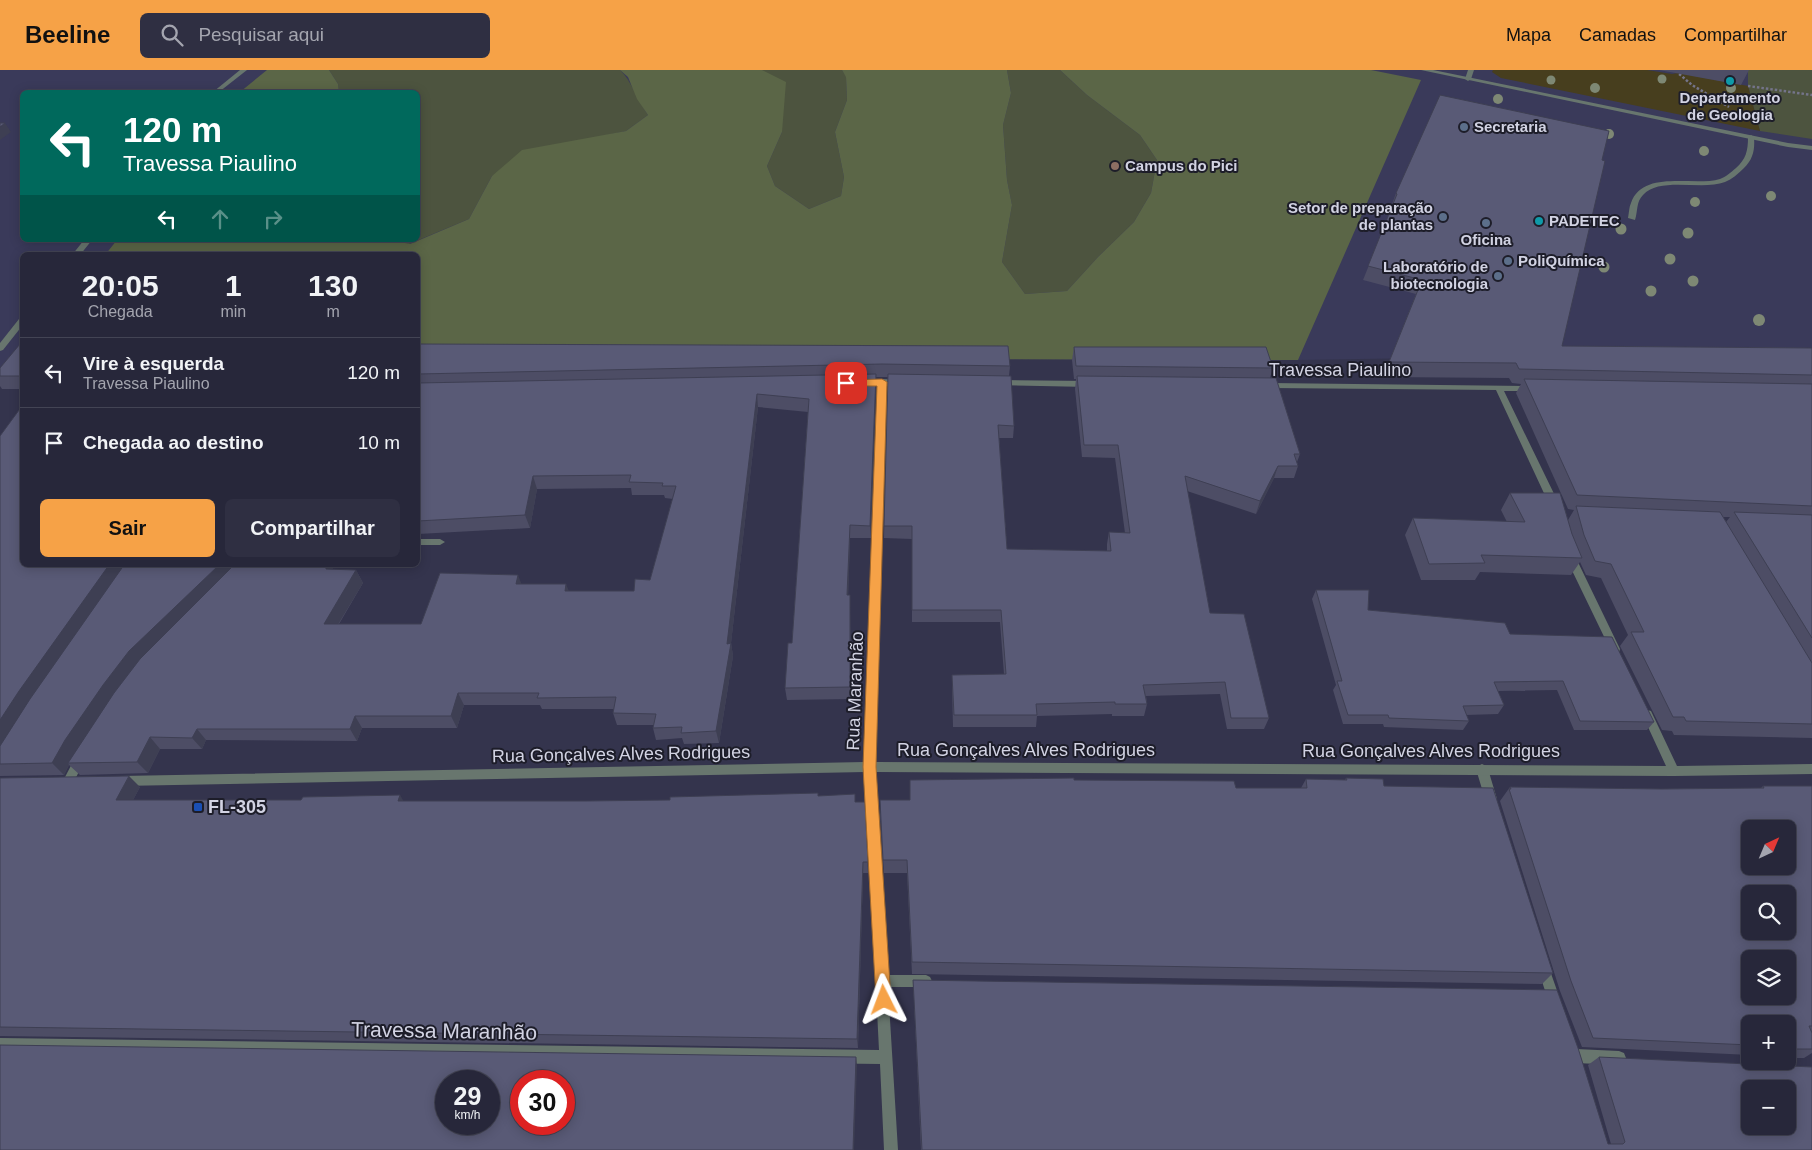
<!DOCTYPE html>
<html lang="pt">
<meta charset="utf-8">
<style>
:root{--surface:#27273a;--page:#2f2f42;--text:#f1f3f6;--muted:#a4a5af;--line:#434454;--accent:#f6a247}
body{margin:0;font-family:Helvetica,sans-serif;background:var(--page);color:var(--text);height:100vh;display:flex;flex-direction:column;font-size:19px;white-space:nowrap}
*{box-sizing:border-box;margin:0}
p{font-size:16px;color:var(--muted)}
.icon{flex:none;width:28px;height:28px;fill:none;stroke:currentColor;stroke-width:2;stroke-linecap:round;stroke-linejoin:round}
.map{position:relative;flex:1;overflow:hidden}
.panel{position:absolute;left:20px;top:182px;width:400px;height:315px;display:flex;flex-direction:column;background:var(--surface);border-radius:8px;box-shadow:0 2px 12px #0003,0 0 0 1px var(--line)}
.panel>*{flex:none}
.guide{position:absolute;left:20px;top:20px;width:400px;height:152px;border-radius:8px;box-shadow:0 2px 12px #0003,0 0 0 1px var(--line);background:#00695c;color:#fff;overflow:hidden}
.needle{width:32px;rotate:44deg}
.controls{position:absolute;left:1741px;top:750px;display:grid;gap:10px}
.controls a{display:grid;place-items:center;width:55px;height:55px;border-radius:8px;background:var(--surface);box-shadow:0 2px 12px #0003,0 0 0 1px var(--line);font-size:25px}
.speed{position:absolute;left:435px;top:1000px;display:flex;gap:10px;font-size:25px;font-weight:700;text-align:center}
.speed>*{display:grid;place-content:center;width:65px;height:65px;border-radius:50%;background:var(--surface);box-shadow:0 2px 12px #0003,0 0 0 1px var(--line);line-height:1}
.speed small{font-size:12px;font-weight:400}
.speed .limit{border:8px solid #d22;background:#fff;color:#111}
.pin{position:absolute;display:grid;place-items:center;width:42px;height:42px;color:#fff;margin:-21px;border-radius:10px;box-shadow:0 2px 8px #0006}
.me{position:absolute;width:55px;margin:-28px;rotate:357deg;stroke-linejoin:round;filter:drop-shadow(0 0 4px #0008)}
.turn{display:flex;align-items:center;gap:18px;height:105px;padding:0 20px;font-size:22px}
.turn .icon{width:65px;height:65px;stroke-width:2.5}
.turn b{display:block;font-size:35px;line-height:42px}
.lanes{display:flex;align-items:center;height:48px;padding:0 20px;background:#0003;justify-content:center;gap:25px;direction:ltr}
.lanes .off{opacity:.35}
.eta{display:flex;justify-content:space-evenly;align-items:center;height:85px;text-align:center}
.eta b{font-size:30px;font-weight:700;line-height:35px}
.button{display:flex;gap:10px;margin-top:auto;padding:10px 20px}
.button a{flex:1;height:58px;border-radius:8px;background:var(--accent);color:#111;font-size:20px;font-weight:700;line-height:58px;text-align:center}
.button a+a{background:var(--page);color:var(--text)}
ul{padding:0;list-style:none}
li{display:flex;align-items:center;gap:15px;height:70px;padding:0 20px;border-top:1px solid var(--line)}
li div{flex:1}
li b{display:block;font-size:19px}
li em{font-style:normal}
header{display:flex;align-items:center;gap:30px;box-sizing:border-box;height:70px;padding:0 25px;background:var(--accent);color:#111}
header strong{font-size:24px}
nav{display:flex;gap:28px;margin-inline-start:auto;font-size:18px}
.search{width:350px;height:45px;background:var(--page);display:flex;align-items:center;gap:12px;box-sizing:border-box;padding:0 18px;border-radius:8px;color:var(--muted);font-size:19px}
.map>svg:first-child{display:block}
</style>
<header>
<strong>Beeline</strong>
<div class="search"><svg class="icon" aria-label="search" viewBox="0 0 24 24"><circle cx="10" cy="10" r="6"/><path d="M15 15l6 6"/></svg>Pesquisar aqui</div>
<nav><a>Mapa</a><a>Camadas</a><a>Compartilhar</a></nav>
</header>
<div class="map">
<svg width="1812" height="1080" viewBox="0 0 1812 1080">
<rect width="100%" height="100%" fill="#34344d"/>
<path fill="#3a3a5a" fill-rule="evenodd" d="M0,0H1812V290L1484,287L1298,290L418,288V185H22V288L0,316ZM22,22H418V170H22Z"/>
<path fill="#4d543f" d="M329,0H620C631,10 638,31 648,45L626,61L584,70L492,106L469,149L409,174L391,170H418V22H339L338,14Z
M762,0H842L846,6L847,30L835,62L844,107L841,126L809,139L775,116L767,96L782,62Z
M1007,0H1060L1087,25L1140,65L1157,90L1151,123L1134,152L1098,187L1067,221L1025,224L1002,192L1012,135L1007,110L1003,55L1011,23Z
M1748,0H1812V69L1760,61L1748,16Z"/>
<path fill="#5b6647" d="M267,0H329L338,14L339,22H240Z
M620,0H762L786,12L782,62L767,96L775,116L809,139L841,126L844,107L835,62L847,30L846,7L842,0H1007L1011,23L1003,55L1007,110L1012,135L1002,192L1025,224L1067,221L1098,187L1134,152L1151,123L1157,90L1140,65L1087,25L1060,0H1371L1421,10L1298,290L418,288V185H105L117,170H391L410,174L469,149L492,106L522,80L626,61L648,45L637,29L628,7Z"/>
<path fill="#473e1e" d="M1493,0H1647L1672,4L1678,3L1748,16L1760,61L1501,8L1492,2Z"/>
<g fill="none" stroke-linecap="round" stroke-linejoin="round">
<path stroke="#74748a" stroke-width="2.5" stroke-dasharray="2.5 2" stroke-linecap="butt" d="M1678,0V3L1692,15L1729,37
M1748,16L1812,25"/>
<path fill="#68766e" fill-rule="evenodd" d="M1468,0H1474L1471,9L1468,11L1465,9Z
M1751,65L1754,67C1755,80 1753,89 1744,98C1738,104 1732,109 1725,112C1702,121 1660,106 1643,125C1636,132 1638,141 1635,150L1628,148C1629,143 1629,137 1631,133C1643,99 1694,117 1720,109C1726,107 1731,102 1736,98C1746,89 1748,81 1748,67Z
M418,469H440L445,472L440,475H418Z
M80,684L84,686L86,689L84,692L72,715L68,717L64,715L62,712L64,709L76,686Z
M1482,694L1486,696L1488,699L1497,729L1495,732L1491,734L1487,732L1485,729L1476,699L1478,696Z
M1543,890L1547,892L1561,932L1560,936L1555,938L1550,936L1537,896L1539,892Z"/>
<path fill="#68766e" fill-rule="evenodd" d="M240,0H247L219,22H213Z
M1421,0H1433L1788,73L1812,76V80L1788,77Z
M84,170H92L80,185H72Z
M19,249H22V256L3,280L0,281V273Z
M882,309L901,310L905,313L901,316H886L876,692L1666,696L1642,644L1643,641L1647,640L1651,641L1677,696L1812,694V704L1674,706L876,702L888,905H926L930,907L932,911L930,915L926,917H888L898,1080H884L880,994L0,982V968L879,980L865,702L121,716L117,714L115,711L117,708L121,706L865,692L878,316H863L859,313L863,310Z
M998,310L1089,311L1093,314L1089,317L995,315V311Z
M1266,313L1534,316V320L1531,321H1504L1559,434L1554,437L1549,434L1496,320L1263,318L1262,316Z
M1570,482L1575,486L1620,579L1619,582H1611L1610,579L1565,486Z
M1576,979L1619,981L1624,983L1626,988L1624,993L1619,995L1576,993L1571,991L1569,986L1571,981Z"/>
</g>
<g fill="#7e8874">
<circle cx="1662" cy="9" r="4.5"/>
<circle cx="1551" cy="10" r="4.5"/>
<circle cx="1595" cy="18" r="5"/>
<circle cx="1731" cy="18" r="5"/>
<circle cx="1498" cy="29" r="5"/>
<circle cx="1696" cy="45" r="5"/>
<circle cx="1609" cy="64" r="5"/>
<circle cx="1704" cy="81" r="5"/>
<circle cx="1771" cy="126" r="5"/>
<circle cx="1695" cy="132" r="5"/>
<circle cx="1621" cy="159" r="5.5"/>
<circle cx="1688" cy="163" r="5.5"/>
<circle cx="1670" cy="189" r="5.5"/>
<circle cx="1604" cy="197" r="5.5"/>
<circle cx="1693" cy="211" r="5.5"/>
<circle cx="1651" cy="221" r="5.5"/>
<circle cx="1759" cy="250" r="6"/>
</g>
<path fill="#4d4d65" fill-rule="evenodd" d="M1659,0H1749L1741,15Z
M1602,90L1562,276L1812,278V668L1674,665L1672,661L1662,660L1620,576L1628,565L1601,508L1586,505L1580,492L1571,505L1480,502L1475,510H1421L1405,465L1413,448L1507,452L1501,440L1510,423L1568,450L1574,440L1568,439L1516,323L1521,314L1512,313L1509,308L1383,307L1416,224L1363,210L1392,138L1391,137L1396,123ZM1723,447H1730L1726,452Z
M22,274V319H2L0,316V298Z
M418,274L1010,296L1009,306L1014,356L1013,368H999L1007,479L1107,481V474L1109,462L1125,463L1115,388L1082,387L1075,319L1076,309H1074L1072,290L1074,277L1273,298L1270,308L1300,384L1297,392L1298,396L1294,408H1274L1256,444L1187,421L1210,543L1269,648L1264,659H1227L1220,624L1146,626L1147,634L1144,646H1112V644L1037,646L1036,657H953L952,616V605L1004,604L1000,552H912V469L884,468L888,307H876L871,468H850L848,525H850V537L851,629L787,630L785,618L792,573L808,342L758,337L731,573L733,586L719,673L684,674L682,668L656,670L653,658V655H617L613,643L614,639H542L540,635H464L457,658H362L357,671L206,670L202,679H160L148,703L80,705L69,695L64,705L0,706V366L22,495L356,500L363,513L339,554H421L522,514L569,521H634L650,510L673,429L665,428L664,425H632L631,418L537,419L530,458L418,464Z
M1316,520L1368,540L1510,564L1654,652L1647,660H1574L1557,620L1498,621L1504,635L1498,644L1466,645L1469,651L1463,660L1384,657L1383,654H1343L1333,620L1336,615L1312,529Z
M0,708L140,717L133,730L404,731H586L670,730L818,726L855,732H865L868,803H863L858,978L0,966Z
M1346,708L1384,716L1553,903L1542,914L912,904L907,803H884L880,743L910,730L1074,710L1236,718L1269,719L1301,718L1306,709L1345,710Z
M1763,716H1812V983L1804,988H1788V954H1750V985L1582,977L1560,921L1500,731L1510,717L1662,719L1761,718Z
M913,910L1608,1074H1611L1588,995L1599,987L1812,1080H921Z"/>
<path fill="#3e3f53" d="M5,53L11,62L0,70V57Z
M876,304V317L871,468L870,456Z
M757,324L758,337L731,573L733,586L719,673L716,661Z
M1278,396L1274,408L1256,444L1260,431Z
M533,406L537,419L530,458L525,445Z
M850,455V468L848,537L847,525Z
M109,495H128L0,681V650L19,621Z
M219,495H240L68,693L69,695L64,705L52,693L65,670L103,615L129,581Z
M326,495H333V512L326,499Z
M356,500L363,513L331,566L324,554Z
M518,505L523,518L516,514Z
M566,514L571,526L565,521Z
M850,525V537L851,629L850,617Z
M458,623L464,635L457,658L451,646Z
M355,646L362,658L357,671L350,659Z
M197,659L206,670L202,679L192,668Z
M150,667L160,679L148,703L137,692Z
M129,706L140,717L127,741L116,730Z
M400,725L407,737L398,731Z
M863,792V803L858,978L857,969Z
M856,987L857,996L854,1080H853Z"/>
<path fill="#595a76" stroke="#3e3f53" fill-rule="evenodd" d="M1440,25L1609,61L1602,90L1605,91L1562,276L1812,278V305L1519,299L1516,293L1389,292L1422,210L1368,196L1397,124L1396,123Z
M0,53H5L0,57Z
M20,274H22V306H0V298Z
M418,274L1008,276L1010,296L882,294L418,304Z
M1074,277H1266L1273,298L1076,296Z
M876,304L870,456L850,455L847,525H850V617L785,618L788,573H792L809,329L757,324L727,574L731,573L716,661L681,663L682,657L653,658L656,644L613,643L616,627L537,628L539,623H458L451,646H355L350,659H197L192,668L150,667L137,692L68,693L114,623L140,589L234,495H326V499L356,500L324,554H421L440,503L518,505L516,514H566L565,521H634L635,509L650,510L676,416H662L663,413L629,412L631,405L533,406L525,445L418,451V313Z
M888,304L1011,306L1014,356L998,355L1007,479L1111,481L1109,462L1130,463L1118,375H1084L1077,306L1276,308L1300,384H1294L1298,396H1278L1260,431L1185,406L1210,543L1244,544L1269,648H1231L1225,612L1143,615L1147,634H1115V632L1036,634L1037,645H954L952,605L1006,604L1001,540H912V456H884Z
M1524,309L1812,314V436L1577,425Z
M22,336V495H109L19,621L0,650V366Z
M1510,423H1560L1572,464L1582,488L1481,485L1485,493L1429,494L1413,448L1525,452Z
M1576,436L1720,442L1812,593V654L1686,651L1684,647H1673L1631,562H1644L1611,494L1595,491L1584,465Z
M1734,442L1812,445V568Z
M124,495H219L129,581L103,615L65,670L52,693L0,694V676L30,629Z
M1316,520H1369L1368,540L1505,553L1510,564L1612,567L1654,652L1580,651L1563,611L1494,612L1504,635L1463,636L1469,651L1389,648L1388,645H1348L1337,611H1342Z
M129,706L116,730H301L303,727L400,725L398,731H586L670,730V727L818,723V726L855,724V732H865L868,792H863L857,969L0,957V708Z
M1074,708V710L1234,711L1236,718H1307L1306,709L1347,710L1346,708L1383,709L1384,716L1493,718L1553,903L912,892L907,790H883L880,730H910V710Z
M1763,716H1812V956H1809L1812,963V979H1788V954H1750V975L1593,968L1571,911L1509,719H1511L1510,717L1662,719L1764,718ZM1750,759H1788V796H1750ZM1750,824H1788V861H1750ZM1750,889H1788V926H1750Z
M913,910L1557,920L1578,978L1608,1074H1623L1625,1072L1599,987L1812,997V1080H922ZM1750,1019H1788V1056H1750Z
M0,975L856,987L853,1080H0ZM446,1011H489V1054H446ZM521,1011H564V1054H521Z"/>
<path fill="#f6a247" stroke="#a0692e" d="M882,309L887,312L876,697L891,930L889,935L884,937L878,935L876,930L863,697L877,316H846L841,313L846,310Z"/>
<g fill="#0f9aa8" stroke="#1d1d29" stroke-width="2">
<circle cx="1730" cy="11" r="5"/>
<circle cx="1539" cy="151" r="5"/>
</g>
<g fill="#5c6f8a" stroke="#1d1d29" stroke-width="2">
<circle cx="1464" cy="57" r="5"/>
<circle cx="1443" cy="147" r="5"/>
<circle cx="1486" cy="153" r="5"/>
<circle cx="1508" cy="191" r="5"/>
<circle cx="1498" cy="206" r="5"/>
</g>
<circle fill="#8d6e63" stroke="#1d1d29" stroke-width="2" cx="1115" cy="96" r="5"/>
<rect fill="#1a4fb4" stroke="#1d1d29" stroke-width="2" x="193" y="732" width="10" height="10" rx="2.5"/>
<g text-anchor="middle" stroke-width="4" stroke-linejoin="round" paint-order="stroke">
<g font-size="15" font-weight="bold" fill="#d2d3e3" stroke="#1d1d29" text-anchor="start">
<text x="1730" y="33" text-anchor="middle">Departamento<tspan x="1730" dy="17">de Geologia</tspan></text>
<text x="1474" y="62">Secretaria</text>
<text x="1125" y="101">Campus do Pici</text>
<text x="1433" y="143" text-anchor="end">Setor de preparação<tspan x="1433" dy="17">de plantas</tspan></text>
<text x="1549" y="156">PADETEC</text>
<text x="1486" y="175" text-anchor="middle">Oficina</text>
<text x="1518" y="196">PoliQuímica</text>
<text x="1488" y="202" text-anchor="end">Laboratório de<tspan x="1488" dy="17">biotecnologia</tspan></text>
</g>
<g font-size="18" fill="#d2d3e3" stroke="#1d1d29">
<text x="1340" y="306">Travessa Piaulino</text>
<text transform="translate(855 621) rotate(-88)" y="6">Rua Maranhão</text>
<text x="1026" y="686">Rua Gonçalves Alves Rodrigues</text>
<text x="1431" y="687">Rua Gonçalves Alves Rodrigues</text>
<text transform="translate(621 684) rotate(-1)" y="6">Rua Gonçalves Alves Rodrigues</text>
</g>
<g font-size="18" font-weight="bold" fill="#d2d3e3" stroke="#1d1d29" text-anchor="start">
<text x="208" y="743">FL-305</text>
</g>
<g font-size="21" fill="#d2d3e3" stroke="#1d1d29">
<text transform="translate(444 961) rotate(1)" y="7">Travessa Maranhão</text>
</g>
</g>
</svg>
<div class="controls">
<a><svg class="needle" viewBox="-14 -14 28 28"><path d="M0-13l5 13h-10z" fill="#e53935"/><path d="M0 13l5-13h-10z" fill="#a4a5af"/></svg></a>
<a><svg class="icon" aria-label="search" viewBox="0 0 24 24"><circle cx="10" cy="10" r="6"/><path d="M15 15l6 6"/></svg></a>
<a><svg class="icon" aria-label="layers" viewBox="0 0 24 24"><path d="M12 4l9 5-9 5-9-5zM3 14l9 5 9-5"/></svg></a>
<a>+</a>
<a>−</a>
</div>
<div class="speed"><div>29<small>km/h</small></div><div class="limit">30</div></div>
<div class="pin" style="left:846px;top:313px;background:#d93025"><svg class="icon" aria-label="arrive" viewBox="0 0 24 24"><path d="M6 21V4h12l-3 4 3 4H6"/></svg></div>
<svg class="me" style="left:884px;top:930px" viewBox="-20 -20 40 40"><path d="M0-17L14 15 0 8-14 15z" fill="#f6a247" stroke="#fff" stroke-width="4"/></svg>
<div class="guide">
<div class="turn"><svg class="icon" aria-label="left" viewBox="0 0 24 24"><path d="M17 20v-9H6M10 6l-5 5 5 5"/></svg><div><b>120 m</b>Travessa Piaulino</div></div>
<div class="lanes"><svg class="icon" aria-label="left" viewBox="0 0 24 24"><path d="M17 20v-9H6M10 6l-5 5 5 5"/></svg><svg class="icon off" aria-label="ahead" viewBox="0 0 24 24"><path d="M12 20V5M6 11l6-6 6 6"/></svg><svg class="icon off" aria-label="right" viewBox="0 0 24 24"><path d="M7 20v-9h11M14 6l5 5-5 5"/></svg></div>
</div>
<section class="panel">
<div class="eta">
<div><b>20:05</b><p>Chegada</p></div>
<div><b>1</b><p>min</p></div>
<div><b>130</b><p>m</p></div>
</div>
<ul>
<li><svg class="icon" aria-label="left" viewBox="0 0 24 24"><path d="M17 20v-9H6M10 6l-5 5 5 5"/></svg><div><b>Vire à esquerda</b><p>Travessa Piaulino</p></div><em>120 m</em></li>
<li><svg class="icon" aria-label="arrive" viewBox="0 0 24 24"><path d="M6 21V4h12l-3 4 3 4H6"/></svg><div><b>Chegada ao destino</b></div><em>10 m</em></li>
</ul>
<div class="button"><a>Sair</a><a>Compartilhar</a></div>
</section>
</div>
